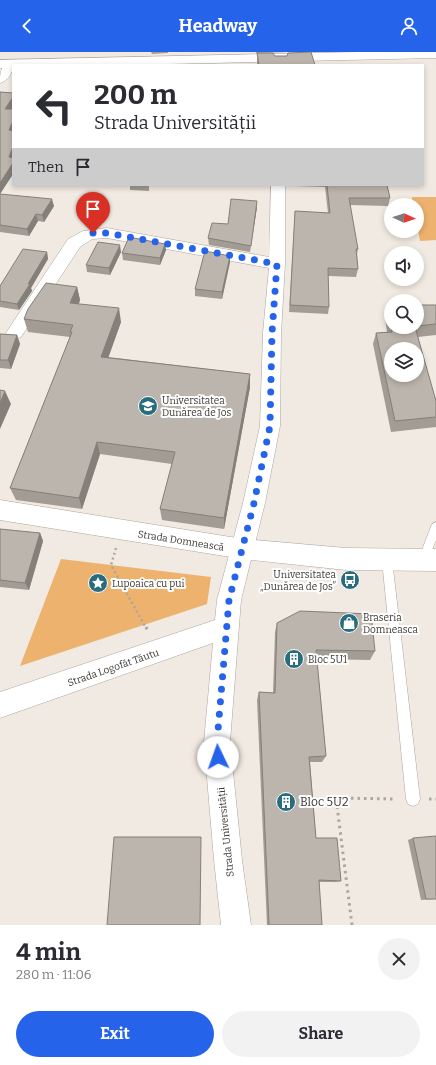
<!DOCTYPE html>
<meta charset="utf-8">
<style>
:root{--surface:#fff;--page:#f2f2f3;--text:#2b2b33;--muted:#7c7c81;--accent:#2563eb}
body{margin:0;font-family:Bitter,serif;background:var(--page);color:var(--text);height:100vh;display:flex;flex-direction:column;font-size:15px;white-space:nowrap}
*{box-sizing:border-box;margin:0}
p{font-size:13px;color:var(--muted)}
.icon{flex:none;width:22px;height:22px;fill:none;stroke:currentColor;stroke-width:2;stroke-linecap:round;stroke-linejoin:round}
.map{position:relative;height:873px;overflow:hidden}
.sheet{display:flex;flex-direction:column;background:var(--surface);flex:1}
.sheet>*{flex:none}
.top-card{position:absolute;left:12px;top:12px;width:412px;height:122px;border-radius:0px;box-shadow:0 2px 6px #0003;background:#fff;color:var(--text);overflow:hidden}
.needle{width:26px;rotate:93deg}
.fabs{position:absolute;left:384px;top:146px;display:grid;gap:8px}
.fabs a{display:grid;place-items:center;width:40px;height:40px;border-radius:50%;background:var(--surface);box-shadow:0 2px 6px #0003;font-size:20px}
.pin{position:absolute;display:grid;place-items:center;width:34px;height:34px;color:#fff;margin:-41px -17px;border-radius:50% 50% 50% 0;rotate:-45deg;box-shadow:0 0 4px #0007}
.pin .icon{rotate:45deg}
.me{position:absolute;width:44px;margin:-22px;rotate:357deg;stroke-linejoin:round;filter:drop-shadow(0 0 3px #0008)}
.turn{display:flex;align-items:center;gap:14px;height:84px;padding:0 16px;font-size:18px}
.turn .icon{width:52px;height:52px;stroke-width:2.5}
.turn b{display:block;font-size:28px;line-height:34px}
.then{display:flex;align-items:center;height:38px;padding:0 16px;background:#0003;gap:8px;font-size:15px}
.round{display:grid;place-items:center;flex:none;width:42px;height:42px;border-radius:21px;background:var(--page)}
.head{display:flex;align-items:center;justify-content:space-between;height:68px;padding:0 16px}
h1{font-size:24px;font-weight:700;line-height:30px}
.cta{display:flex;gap:8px;margin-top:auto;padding:8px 16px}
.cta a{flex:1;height:46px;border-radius:24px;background:var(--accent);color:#fff;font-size:16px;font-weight:700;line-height:46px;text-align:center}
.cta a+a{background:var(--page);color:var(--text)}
header{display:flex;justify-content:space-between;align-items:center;height:52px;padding:0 16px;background:var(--accent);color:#fff;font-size:18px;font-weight:700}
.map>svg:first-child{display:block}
</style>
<header><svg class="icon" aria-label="back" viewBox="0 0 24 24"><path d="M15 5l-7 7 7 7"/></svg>Headway<svg class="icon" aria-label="person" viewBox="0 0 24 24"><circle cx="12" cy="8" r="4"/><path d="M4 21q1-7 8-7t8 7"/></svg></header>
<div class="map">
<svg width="436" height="873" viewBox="0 0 436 873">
<rect width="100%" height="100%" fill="#f1eae2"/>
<path fill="#edb26e" d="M412,145H436V188L420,189L417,172V153H413Z
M61,507L211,525L207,552L20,614Z"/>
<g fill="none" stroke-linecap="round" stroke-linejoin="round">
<defs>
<path id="lane" d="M436,470V488L427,511L423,513L419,511L418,508L432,472Z
M387,503L391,505L392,508L420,747L418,752L413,754L408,752L406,747L382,508L383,505Z"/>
<path id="street" d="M12,8L16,9L18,12L13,13C13,21 8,29 0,31C0,21 1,11 12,8Z
M271,133H285V212L281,281L280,374L265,451L241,548L230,690L242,808L251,873H221L214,808L204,690L213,591L0,666V640L215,568L217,548L243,451L260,374L263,281L269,216L107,186L92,187L80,195L21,285L15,287L9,285L6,281L68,187L83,179L107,176L269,205Z"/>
<path id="secondary" d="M358,0H436V6L123,13H13V16H0V8Z
M0,448L243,487L346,496L436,497V519L346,518L243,507L0,468Z"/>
</defs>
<use href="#lane" stroke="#aca59d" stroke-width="1"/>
<use href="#street" stroke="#aca59d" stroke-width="1"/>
<use href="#secondary" stroke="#aca59d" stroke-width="1"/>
<path stroke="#aca6a0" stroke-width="2.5" stroke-dasharray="2 3" stroke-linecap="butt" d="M116,496L111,513L146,576"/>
<path stroke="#aca6a0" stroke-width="3" stroke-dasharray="2.5 4" stroke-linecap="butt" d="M146,575L148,579
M429,747H436
M352,873L336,746L396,747"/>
<use href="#lane" fill="#fff" fill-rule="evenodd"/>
<use href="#street" fill="#fff" fill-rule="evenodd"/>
<use href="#secondary" fill="#fff" fill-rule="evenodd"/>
</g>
<path fill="#a29c95" d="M151,0H168V1L152,2Z
M256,0H291L256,1Z
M257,1L275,4H287L315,13H257Z
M0,40L13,41V55L12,57H13V122L0,142L54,154L44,170L38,169L29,184L0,180Z
M130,133H149V139L130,138Z
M294,133H387L390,146L388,154L350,153L358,197L357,202L358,217L356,225L328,224L329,255L328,262L289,260L295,159L328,161L325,135L294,134Z
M257,155L250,200L209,193L208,186L228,172Z
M165,192L166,198L160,213L123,208L122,201Z
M47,200L48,207L31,236L32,239L19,258L0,255V234Z
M121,200L110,223L87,220L86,213Z
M230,210L222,247L195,244V237Z
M77,235L80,248L79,252L121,270L108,305L250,322V335L224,477L162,468L160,457L172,412L100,402L82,457L16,448L10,436L70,285L28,280L24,267Z
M417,253H436V283L418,285L436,349V375L391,380L373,292L376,281L387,280L385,266L388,254L391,275H417Z
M0,282L17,283L20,292L11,317L0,316Z
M0,477L40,481L43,489L29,538L0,535Z
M277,571L375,599L370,608L317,607L326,704L322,710H310L316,786L341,829L336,830H319L322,873H267L257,648L259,640L273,641L275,580Z
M413,786L436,847L421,848L408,788Z"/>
<path fill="#847f79" d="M13,45V55L7,64L5,57Z
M13,69V81L9,78Z
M13,95V107L9,105Z
M13,111V122L0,142V131Z
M52,147L54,154L44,170L42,163Z
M257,149V155L250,200L251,194Z
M36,162L38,169L29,184L27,177Z
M165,192L166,198L160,213V206Z
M120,193L121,200L110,223L109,216Z
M47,200L48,207L31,236L32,239L19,258L17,252L28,232Z
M230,204V210L222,247V240Z
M77,235L80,248L73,264L70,251Z
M119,256L121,270L104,318L101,305Z
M17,283L20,292L11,317L8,308Z
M250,322V335L224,477V466Z
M5,339L11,352L0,377V351Z
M97,390L100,402L82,457L79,446Z
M40,481L43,489L29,538L25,531Z"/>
<path fill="#bcb5ad" stroke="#847f79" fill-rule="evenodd" d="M311,0L315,13H259L257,1H273L275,4H287L288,1Z
M0,40L13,41V45L5,57H13V69L9,78L13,79V95L9,105L13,106V111L0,131Z
M327,133H387L390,146H349L358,197H356L358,217L328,216L329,255L290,253L295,159L330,161Z
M0,142L52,147L42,163L36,162L27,177L0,173Z
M231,147L257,149L251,194L208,186L212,171L228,172Z
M129,185L165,192L160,206L122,201Z
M98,190L120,193L109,216L86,213Z
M23,197L47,200L28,232H30L17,252L0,249V234Z
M205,199L230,204L222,240L195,237Z
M46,231L77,235L70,251L119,256L101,305L250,322L224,466L160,457L175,400L97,390L79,446L10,436L72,280H70L73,273L24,267L28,257Z
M417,253H436V272L417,274Z
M388,254H391V275H415L436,349V365L395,369L376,281L392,280ZM391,297H417V323H391Z
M0,282L17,283L8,308H0Z
M0,338L5,339L0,351Z
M0,477L40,481L25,531L0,528Z
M300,559L371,562L375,599L316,598L326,704L309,705L316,786H337L341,829L319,828L322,873H269L259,640L275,641L277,571Z
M436,784V847H426L413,786Z
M114,785H201L200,873H107Z"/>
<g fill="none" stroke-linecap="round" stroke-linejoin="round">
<path stroke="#2563eb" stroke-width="7" stroke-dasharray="0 12.6" d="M93,181H107L277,212L272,281L270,374L254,451L229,548L217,690L218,705"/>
</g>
<defs>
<symbol id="university-disc" viewBox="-11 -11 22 22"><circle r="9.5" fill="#286c7d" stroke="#fff"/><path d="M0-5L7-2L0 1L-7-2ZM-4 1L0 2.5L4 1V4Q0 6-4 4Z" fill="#fff"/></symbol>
<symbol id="bus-disc" viewBox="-11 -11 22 22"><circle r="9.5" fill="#286c7d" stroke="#fff"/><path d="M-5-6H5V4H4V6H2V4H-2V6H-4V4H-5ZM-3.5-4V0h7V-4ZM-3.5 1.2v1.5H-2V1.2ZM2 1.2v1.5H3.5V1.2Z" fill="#fff"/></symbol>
<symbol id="sight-disc" viewBox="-11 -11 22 22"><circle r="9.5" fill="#286c7d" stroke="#fff"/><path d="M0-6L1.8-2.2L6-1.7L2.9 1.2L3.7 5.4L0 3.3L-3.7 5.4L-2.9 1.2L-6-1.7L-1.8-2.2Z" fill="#fff"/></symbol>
<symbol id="shop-disc" viewBox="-11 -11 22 22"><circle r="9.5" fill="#286c7d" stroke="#fff"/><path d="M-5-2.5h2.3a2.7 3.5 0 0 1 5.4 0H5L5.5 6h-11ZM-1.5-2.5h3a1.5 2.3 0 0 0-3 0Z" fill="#fff"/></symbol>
<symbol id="building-disc" viewBox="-11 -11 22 22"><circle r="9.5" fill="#286c7d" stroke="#fff"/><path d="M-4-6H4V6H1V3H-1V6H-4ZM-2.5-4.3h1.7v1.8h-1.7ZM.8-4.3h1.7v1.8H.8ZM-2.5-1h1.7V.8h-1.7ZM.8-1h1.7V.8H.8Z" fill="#fff"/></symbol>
</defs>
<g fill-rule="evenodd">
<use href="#university-disc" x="137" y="343" width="22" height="22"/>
<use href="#bus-disc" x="339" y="517" width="22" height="22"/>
<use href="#sight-disc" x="87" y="520" width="22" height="22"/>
<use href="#shop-disc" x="338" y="560" width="22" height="22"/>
<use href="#building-disc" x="283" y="596" width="22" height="22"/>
<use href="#building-disc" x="275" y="739" width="22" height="22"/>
</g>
<g text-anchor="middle" stroke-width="4" stroke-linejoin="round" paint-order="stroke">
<g font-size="10" fill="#3b3835" stroke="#fff" text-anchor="start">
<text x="162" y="352">Universitatea<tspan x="162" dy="12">Dunărea de Jos</tspan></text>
<text x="336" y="526" text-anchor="end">Universitatea<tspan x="336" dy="12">„Dunărea de Jos”</tspan></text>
<text x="112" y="535">Lupoaica cu pui</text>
<text x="363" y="569">Braseria<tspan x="363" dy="12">Domneasca</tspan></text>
<text x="308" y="611">Bloc 5U1</text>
</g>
<g font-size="10" fill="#3b3835" stroke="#fff">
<text transform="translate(181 488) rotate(9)" y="4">Strada Domnească</text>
<text transform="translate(113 615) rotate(-19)" y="4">Strada Logofăt Tăutu</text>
<text transform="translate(225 780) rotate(-96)" y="4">Strada Universității</text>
</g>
<g font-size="12" fill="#3b3835" stroke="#fff" text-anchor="start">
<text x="300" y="754">Bloc 5U2</text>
</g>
</g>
</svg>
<div class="fabs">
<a><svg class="needle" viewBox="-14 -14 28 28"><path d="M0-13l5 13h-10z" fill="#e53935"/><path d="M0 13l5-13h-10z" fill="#7c7c81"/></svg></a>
<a><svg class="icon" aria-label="sound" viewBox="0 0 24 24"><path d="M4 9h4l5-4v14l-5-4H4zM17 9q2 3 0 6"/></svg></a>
<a><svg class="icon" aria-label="search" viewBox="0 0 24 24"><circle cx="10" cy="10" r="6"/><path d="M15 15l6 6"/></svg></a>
<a><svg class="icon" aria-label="layers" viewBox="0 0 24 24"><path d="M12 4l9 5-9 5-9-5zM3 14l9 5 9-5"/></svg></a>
</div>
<div class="pin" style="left:93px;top:181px;background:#d93025"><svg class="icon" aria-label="arrive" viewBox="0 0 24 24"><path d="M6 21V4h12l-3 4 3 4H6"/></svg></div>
<svg class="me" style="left:218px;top:705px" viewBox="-20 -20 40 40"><circle r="19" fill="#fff"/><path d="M0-13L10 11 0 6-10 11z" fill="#2563eb"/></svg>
<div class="top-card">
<div class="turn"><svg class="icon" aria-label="left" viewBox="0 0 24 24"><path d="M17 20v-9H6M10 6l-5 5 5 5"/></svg><div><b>200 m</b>Strada Universității</div></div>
<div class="then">Then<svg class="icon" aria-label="arrive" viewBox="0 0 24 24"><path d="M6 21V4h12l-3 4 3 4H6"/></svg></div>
</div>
</div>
<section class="sheet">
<div class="head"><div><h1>4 min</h1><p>280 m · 11:06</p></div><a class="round"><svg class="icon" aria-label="close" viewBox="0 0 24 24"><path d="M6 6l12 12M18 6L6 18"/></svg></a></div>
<div class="cta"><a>Exit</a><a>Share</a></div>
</section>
